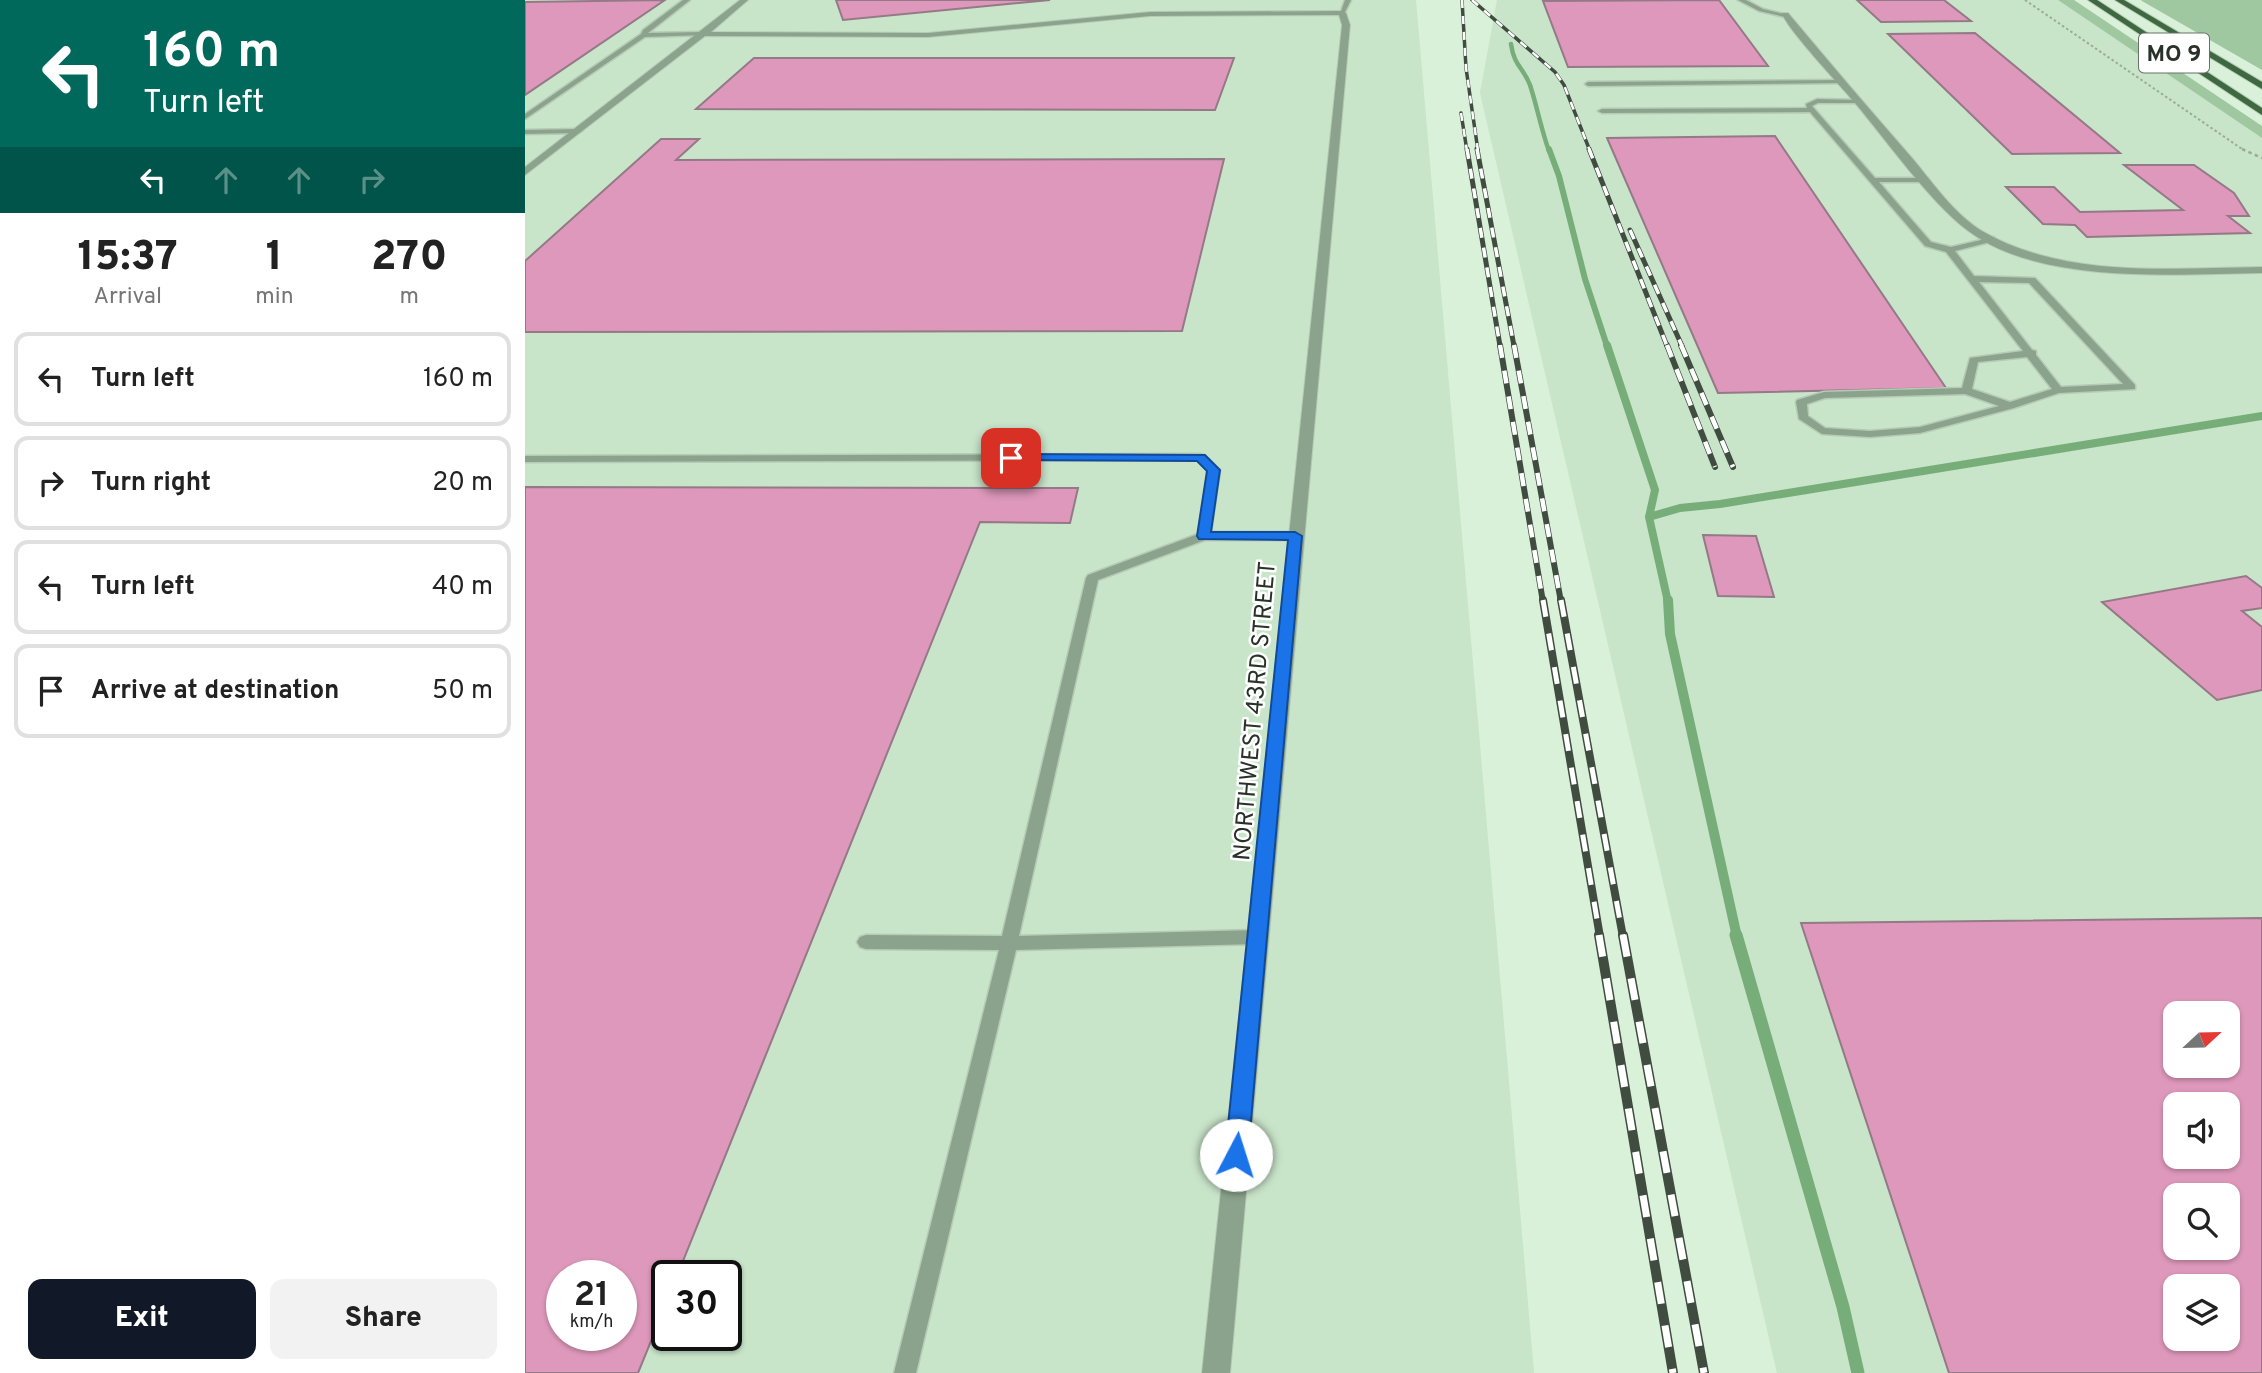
<!DOCTYPE html>
<style>
:root{--surface:#fff;--page:#f2f2f2;--text:#222;--muted:#767676;--line:#e0e0e0;--accent:#111827}
body{margin:0;font-family:Overpass,sans-serif;background:var(--page);color:var(--text);height:100vh;display:flex;flex-direction:column;font-size:26px;white-space:nowrap}
*{box-sizing:border-box;margin:0}
p{font-size:23px;color:var(--muted)}
.icon{flex:none;width:38px;height:38px;fill:none;stroke:currentColor;stroke-width:2;stroke-linecap:round;stroke-linejoin:round}
.map{position:relative;flex:1;overflow:hidden}
.drawer{display:flex;flex-direction:column;background:var(--surface);width:525px}
.drawer>*{flex:none}
.guide{background:#00695c;color:#fff;overflow:hidden}
.needle{width:46px;rotate:68deg}
.buttons{position:absolute;left:1638px;top:1001px;display:grid;gap:14px}
.buttons a{display:grid;place-items:center;width:77px;height:77px;border-radius:14px;background:var(--surface);box-shadow:0 2px 5px #0004;font-size:35px}
.speed{position:absolute;left:21px;top:1260px;display:flex;gap:14px;font-size:35px;font-weight:700;text-align:center}
.speed>*{display:grid;place-content:center;width:91px;height:91px;border-radius:50%;background:var(--surface);box-shadow:0 2px 5px #0004;line-height:1}
.speed small{font-size:18px;font-weight:400}
.speed .limit{border:4px solid #111;border-radius:10px;background:#fff;color:#111}
.pin{position:absolute;display:grid;place-items:center;width:60px;height:60px;color:#fff;margin:-30px;border-radius:14px;box-shadow:0 4px 10px #0006}
.me{position:absolute;width:77px;margin:-38px;rotate:5deg;stroke-linejoin:round;filter:drop-shadow(0 0 5px #0008)}
.turn{display:flex;align-items:center;gap:24px;height:147px;padding:0 28px;font-size:32px}
.turn .icon{width:91px;height:91px;stroke-width:2.5}
.turn b{display:block;font-size:49px;line-height:60px}
.lanes{display:flex;align-items:center;height:66px;padding:0 28px;background:#0003;justify-content:center;gap:35px;direction:ltr}
.lanes .off{opacity:.35}
.eta{display:flex;justify-content:space-evenly;align-items:center;height:119px;text-align:center}
.eta b{font-size:42px;font-weight:800;line-height:49px}
.action{display:flex;gap:14px;margin-top:auto;padding:14px 28px}
.action a{flex:1;height:80px;border-radius:14px;background:var(--accent);color:#fff;font-size:28px;font-weight:800;line-height:80px;text-align:center}
.action a+a{background:var(--page);color:var(--text)}
ul{padding:0;list-style:none}
li{display:flex;align-items:center;gap:21px;height:94px;margin:0 14px 10px;padding:0 14px;border:4px solid var(--line);border-radius:14px}
li div{flex:1}
li b{display:block;font-size:26px}
li em{font-style:normal}
main{display:flex;flex:1;min-height:0}
.map>svg:first-child{display:block}
</style>
<main>
<section class="drawer">
<div class="guide">
<div class="turn"><svg class="icon" aria-label="left" viewBox="0 0 24 24"><path d="M17 20v-9H6M10 6l-5 5 5 5"/></svg><div><b>160 m</b>Turn left</div></div>
<div class="lanes"><svg class="icon" aria-label="left" viewBox="0 0 24 24"><path d="M17 20v-9H6M10 6l-5 5 5 5"/></svg><svg class="icon off" aria-label="ahead" viewBox="0 0 24 24"><path d="M12 20V5M6 11l6-6 6 6"/></svg><svg class="icon off" aria-label="ahead" viewBox="0 0 24 24"><path d="M12 20V5M6 11l6-6 6 6"/></svg><svg class="icon off" aria-label="right" viewBox="0 0 24 24"><path d="M7 20v-9h11M14 6l5 5-5 5"/></svg></div>
</div>
<div class="eta">
<div><b>15:37</b><p>Arrival</p></div>
<div><b>1</b><p>min</p></div>
<div><b>270</b><p>m</p></div>
</div>
<ul>
<li><svg class="icon" aria-label="left" viewBox="0 0 24 24"><path d="M17 20v-9H6M10 6l-5 5 5 5"/></svg><div><b>Turn left</b></div><em>160 m</em></li>
<li><svg class="icon" aria-label="right" viewBox="0 0 24 24"><path d="M7 20v-9h11M14 6l5 5-5 5"/></svg><div><b>Turn right</b></div><em>20 m</em></li>
<li><svg class="icon" aria-label="left" viewBox="0 0 24 24"><path d="M17 20v-9H6M10 6l-5 5 5 5"/></svg><div><b>Turn left</b></div><em>40 m</em></li>
<li><svg class="icon" aria-label="arrive" viewBox="0 0 24 24"><path d="M6 21V4h12l-3 4 3 4H6"/></svg><div><b>Arrive at destination</b></div><em>50 m</em></li>
</ul>
<div class="action"><a>Exit</a><a>Share</a></div>
</section>
<div class="map">
<svg width="1737" height="1373" viewBox="0 0 1737 1373">
<rect width="100%" height="100%" fill="#d9f0d9"/>
<path fill="#c8e4c9" fill-rule="evenodd" d="M0,0H891L1009,1373H0ZM37,1276H96V1335H37ZM142,1276H201V1335H142Z
M972,0H1533L1737,138V1373H1252L955,93ZM1650,1013H1703V1066H1650ZM1650,1104H1703V1157H1650ZM1650,1195H1703V1248H1650ZM1650,1286H1703V1339H1650Z"/>
<path fill="#9fc8a1" d="M1533,0H1549L1737,126V138Z
M1616,0H1737V70L1617,1Z"/>
<g fill="none" stroke-linecap="round" stroke-linejoin="round">
<path stroke="#77ad79" stroke-width="4.5" d="M986,44C989,66 998,67 1005,85C1012,106 1016,129 1024,151"/>
<path stroke="#77ad79" stroke-width="6" d="M1024,149L1034,176L1060,279L1082,346"/>
<path stroke="#77ad79" stroke-width="8" d="M1082,345L1130,490L1124,517L1143,602
M1124,517L1155,508L1195,504L1737,416"/>
<path stroke="#77ad79" stroke-width="10" d="M1143,600L1145,634L1212,937"/>
<path stroke="#77ad79" stroke-width="13" d="M1211,935L1318,1307L1333,1373"/>
</g>
<path fill="#de98bb" stroke="#947986" stroke-width="2" fill-rule="evenodd" d="M140,0L0,95V2Z
M311,0H525L318,20Z
M1194,0L1243,66L1043,67L1018,1Z
M1332,0H1419L1446,21L1356,22Z
M1450,33L1595,153L1487,154L1363,34Z
M229,58H709L690,110L171,109Z
M1250,136L1421,388L1193,393L1082,138Z
M136,139H174L151,160L699,159L657,331L0,332V261Z
M1599,165H1669L1709,193L1724,216H1703L1725,233L1562,237L1550,225L1518,224L1481,187H1529L1555,212L1658,210Z
M0,487L553,488L545,523L455,522L152,1276H142V1302L113,1373H0ZM37,1276H96V1335H37Z
M1178,535L1231,536L1249,597L1193,596Z
M1721,576L1737,588V608L1717,611L1737,627V690L1692,700L1577,602Z
M1737,918V1373H1424L1276,923ZM1650,1013H1703V1066H1650ZM1650,1104H1703V1157H1650ZM1650,1195H1703V1248H1650ZM1650,1286H1703V1339H1650Z"/>
<g fill="none" stroke-linecap="round" stroke-linejoin="round">
<defs>
<path id="service" d="M158,0H165L123,33L178,32L180,35L120,37L0,119V114L116,34L118,30Z
M820,0H826L819,14H815Z
M1213,0H1221L1238,9L1263,15L1260,17L1234,11Z
M1317,80L1319,83L1063,86L1060,84L1063,82Z
M1292,99L1335,100L1333,103H1293L1287,106L1350,178H1403L1404,180L1400,182H1354L1406,242L1426,247L1469,237V241L1430,251L1449,276L1510,278L1610,385V389L1534,393L1489,408L1395,433L1345,437L1297,434L1274,419L1271,402L1272,400L1299,392L1437,388L1445,358L1498,351L1421,252L1400,246L1285,112L1077,113L1073,111L1077,109L1282,108L1281,104ZM1454,282L1504,283L1598,384L1536,387L1511,355V351L1507,350ZM1502,357L1527,389L1485,402L1447,389L1453,362ZM1440,394L1474,406L1395,427L1345,431L1300,428L1283,416L1282,404L1300,398Z
M56,129L57,131L53,133L0,134V130Z
M675,454L679,455L695,470L686,532H770L776,536L770,540H680L573,580L494,936L732,930L738,932L740,937L738,942L732,944L491,950L391,1373H369L474,950L341,949L335,947L332,942L335,937L341,935L477,936L561,578L563,575L673,534L683,471L672,460L0,462V456Z"/>
<path id="minor" d="M215,0H223L186,32L403,33L625,12L817,11L821,13L825,25L705,1373H677L817,25L814,15L625,16L403,37L180,36L0,175V167Z
M1257,13H1263C1304,62 1345,110 1387,158C1408,183 1429,214 1457,231C1540,279 1645,268 1737,267V273C1650,274 1515,286 1442,230C1404,201 1362,141 1330,103C1316,86 1261,28 1257,13Z"/>
<path id="primary" d="M1563,0H1572L1737,108V115Z
M1590,0H1599L1737,82V89Z"/>
</defs>
<use href="#service" stroke="#b6cab6" stroke-width="3"/>
<use href="#minor" stroke="#b6cab6" stroke-width="2"/>
<use href="#primary" stroke="#b6cab6" stroke-width="2"/>
<path stroke="#99ab99" stroke-width="2" stroke-dasharray="2.5 2.5" stroke-linecap="butt" d="M1500,0L1720,151"/>
<path stroke="#99ab99" stroke-width="2.5" stroke-dasharray="3.5 3.5" stroke-linecap="butt" d="M1717,149L1737,158"/>
<use href="#service" fill="#8ba38c" fill-rule="evenodd"/>
<use href="#minor" fill="#8ba38c" fill-rule="evenodd"/>
<use href="#primary" fill="#3d6840" fill-rule="evenodd"/>
<defs>
<path id="rail-far4" d="M937,0L941,68L953,151
M947,0L1030,72L1039,85L1065,151
M936,113L942,151"/>
<path id="rail-far3" d="M942,149L975,346
M952,149L989,346
M1064,149L1142,346
M1105,230L1157,346"/>
<path id="rail-far2" d="M975,345L1018,602
M989,345L1036,602
M1142,345L1190,467
M1156,345L1208,467"/>
<path id="rail-far1" d="M1018,600L1075,937
M1036,600L1098,937"/>
<path id="rail" d="M1074,935L1148,1373
M1098,935L1179,1373"/>
</defs>
<use href="#rail-far4" stroke="#414c41" stroke-width="3.5"/>
<use href="#rail-far3" stroke="#414c41" stroke-width="5"/>
<use href="#rail-far2" stroke="#414c41" stroke-width="6"/>
<use href="#rail-far1" stroke="#414c41" stroke-width="8"/>
<use href="#rail" stroke="#414c41" stroke-width="10"/>
<use href="#rail-far4" stroke="#fff" stroke-width="2.5" stroke-dasharray="8" stroke-linecap="butt"/>
<use href="#rail-far3" stroke="#fff" stroke-width="3.5" stroke-dasharray="10" stroke-linecap="butt"/>
<use href="#rail-far2" stroke="#fff" stroke-width="4.5" stroke-dasharray="13" stroke-linecap="butt"/>
<use href="#rail-far1" stroke="#fff" stroke-width="5" stroke-dasharray="17" stroke-linecap="butt"/>
<use href="#rail" stroke="#fff" stroke-width="7" stroke-dasharray="22" stroke-linecap="butt"/>
</g>
<path fill="#1a73e8" stroke="#114b97" stroke-width="2" d="M486,454L680,455L695,470L686,532H770L777,536L723,1155L719,1162L711,1165L703,1162L700,1155L763,540L674,539L672,536L682,471L672,461L481,460L480,458Z"/>
<g text-anchor="middle" stroke-width="5" stroke-linejoin="round" paint-order="stroke">
<rect fill="#fff" stroke="#697069" stroke-width="2" x="1614" y="33.5" width="70" height="39" rx="5"/>
<g font-size="23" font-weight="bold" fill="#293229">
<text x="1649" y="61">MO 9</text>
</g>
<g font-size="24" fill="#293229" stroke="#fff">
<text transform="translate(729 711) rotate(-85)" y="8">NORTHWEST 43RD STREET</text>
</g>
</g>
</svg>
<div class="buttons">
<a><svg class="needle" viewBox="-14 -14 28 28"><path d="M0-13l5 13h-10z" fill="#e53935"/><path d="M0 13l5-13h-10z" fill="#767676"/></svg></a>
<a><svg class="icon" aria-label="sound" viewBox="0 0 24 24"><path d="M4 9h4l5-4v14l-5-4H4zM17 9q2 3 0 6"/></svg></a>
<a><svg class="icon" aria-label="search" viewBox="0 0 24 24"><circle cx="10" cy="10" r="6"/><path d="M15 15l6 6"/></svg></a>
<a><svg class="icon" aria-label="layers" viewBox="0 0 24 24"><path d="M12 4l9 5-9 5-9-5zM3 14l9 5 9-5"/></svg></a>
</div>
<div class="speed"><div>21<small>km/h</small></div><div class="limit">30</div></div>
<div class="pin" style="left:486px;top:458px;background:#d93025"><svg class="icon" aria-label="arrive" viewBox="0 0 24 24"><path d="M6 21V4h12l-3 4 3 4H6"/></svg></div>
<svg class="me" style="left:711px;top:1155px" viewBox="-20 -20 40 40"><circle r="19" fill="#fff"/><path d="M0-13L10 11 0 6-10 11z" fill="#1a73e8"/></svg>
</div>
</main>
